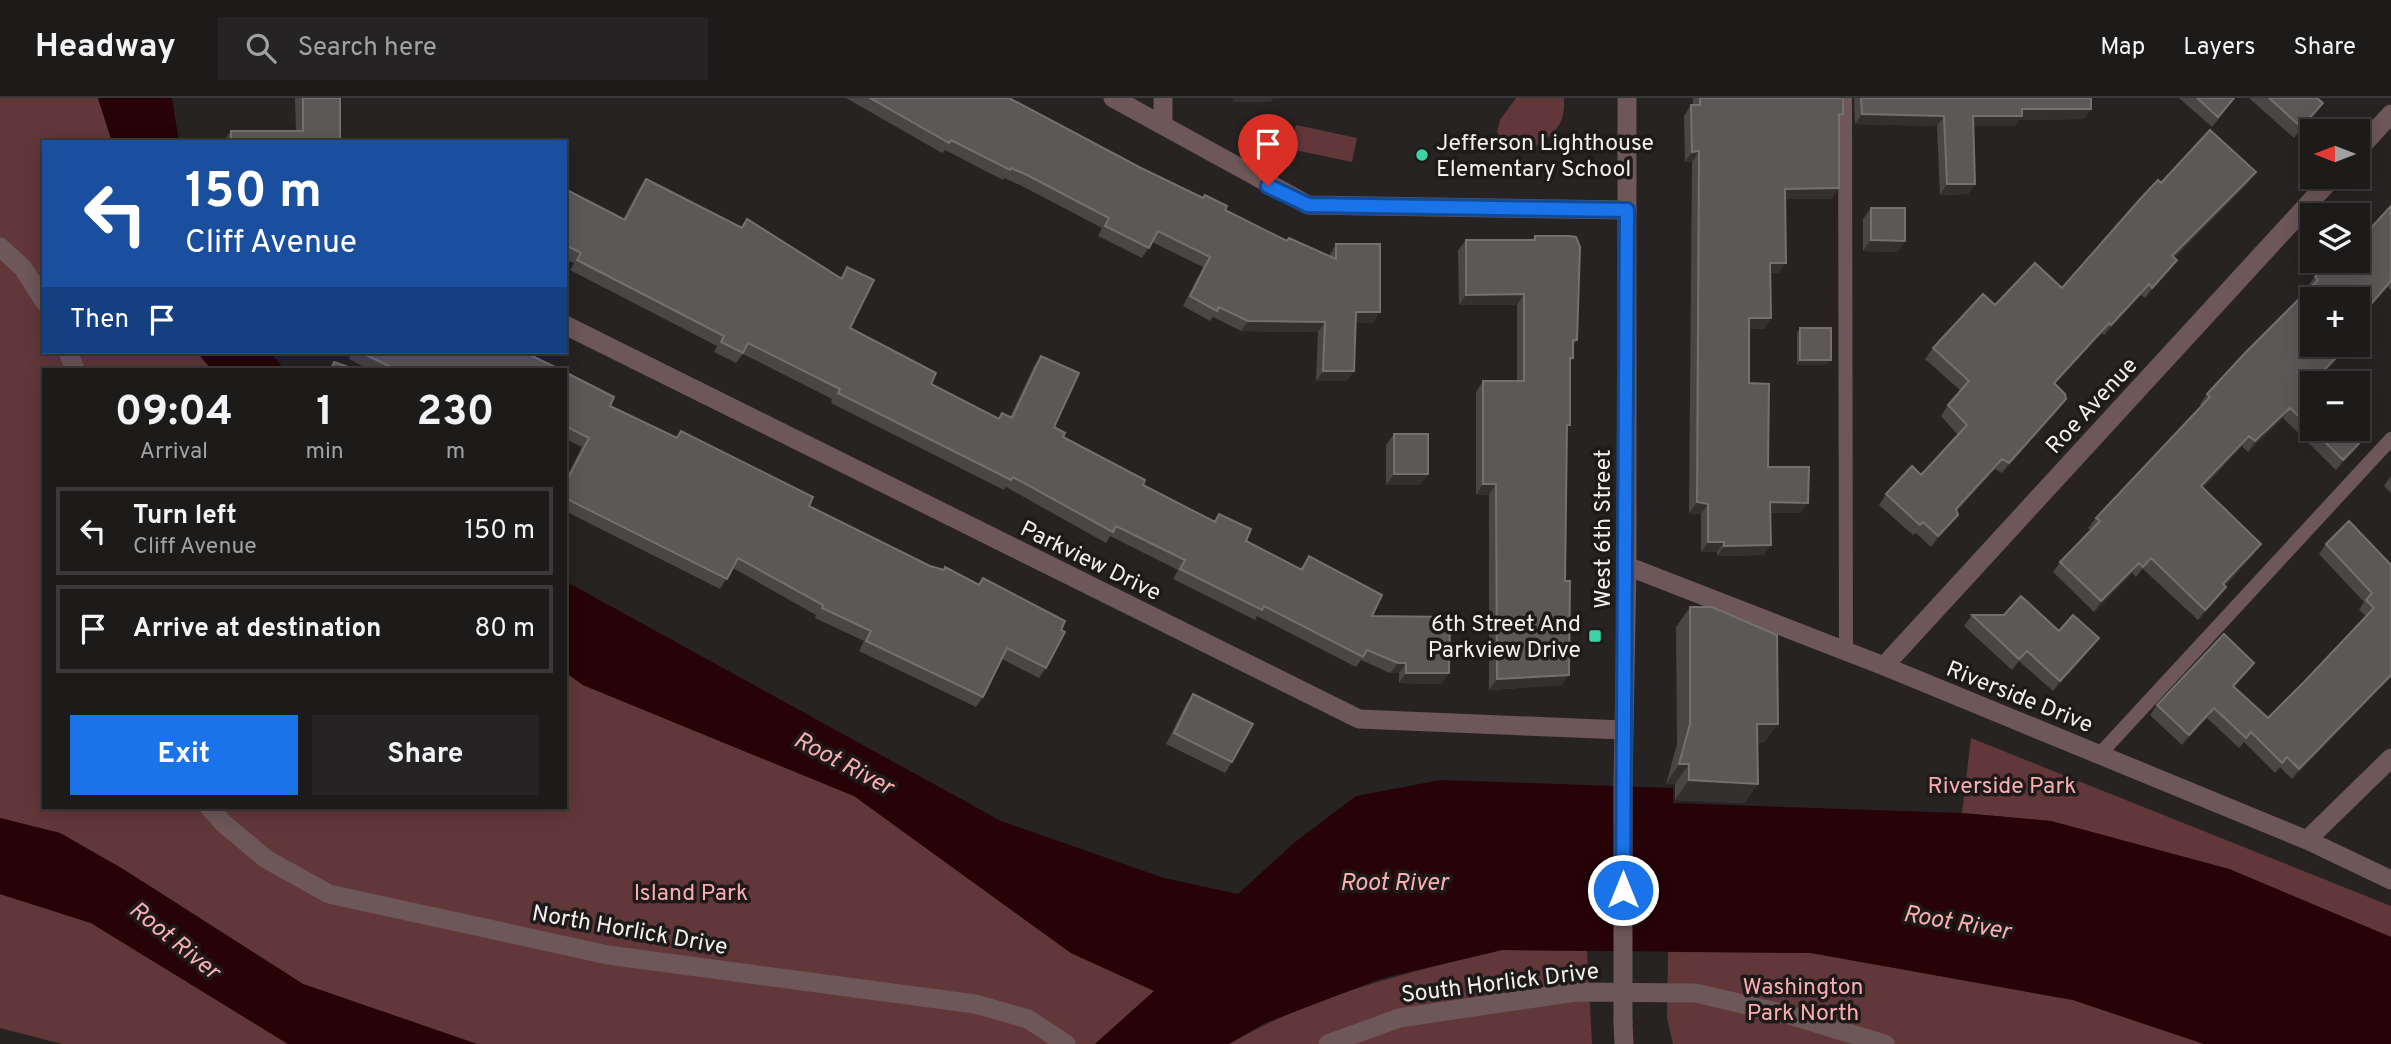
<!DOCTYPE html>
<meta charset="utf-8">
<style>
:root{--surface:#1d1a1a;--page:#252323;--text:#f1f3f6;--muted:#a0a1a2;--line:#3b3839;--accent:#1a73e8}
body{margin:0;font-family:Overpass,sans-serif;background:var(--page);color:var(--text);height:100vh;display:flex;flex-direction:column;font-size:26px;white-space:nowrap}
*{box-sizing:border-box;margin:0}
p{font-size:23px;color:var(--muted)}
.icon{flex:none;width:38px;height:38px;fill:none;stroke:currentColor;stroke-width:2;stroke-linecap:round;stroke-linejoin:round}
.map{position:relative;flex:1;overflow:hidden}
.sheet{position:absolute;left:42px;top:270px;width:525px;height:441px;display:flex;flex-direction:column;background:var(--surface);border-radius:0px;box-shadow:0 4px 18px #0003,0 0 0 2px var(--line)}
.sheet>*{flex:none}
.guide{position:absolute;left:42px;top:42px;width:525px;height:214px;border-radius:0px;box-shadow:0 4px 18px #0003,0 0 0 2px var(--line);background:#1a4fa0;color:#fff;overflow:hidden}
.needle{width:46px;rotate:270deg}
.controls{position:absolute;left:2300px;top:21px;display:grid;gap:14px}
.controls a{display:grid;place-items:center;width:70px;height:70px;border-radius:0px;background:var(--surface);box-shadow:0 4px 18px #0003,0 0 0 2px var(--line);font-size:35px}
.pin{position:absolute;display:grid;place-items:center;width:60px;height:60px;color:#fff;margin:-72px -30px;border-radius:50% 50% 50% 0;rotate:-45deg;box-shadow:0 0 7px #0007}
.pin .icon{rotate:45deg}
.me{position:absolute;width:77px;margin:-38px;rotate:0deg;stroke-linejoin:round;filter:drop-shadow(0 0 5px #0008)}
.turn{display:flex;align-items:center;gap:24px;height:147px;padding:0 28px;font-size:32px}
.turn .icon{width:91px;height:91px;stroke-width:2.5}
.turn b{display:block;font-size:49px;line-height:60px}
.then{display:flex;align-items:center;height:66px;padding:0 28px;background:#0003;gap:14px;font-size:26px}
.eta{display:flex;justify-content:space-evenly;align-items:center;height:119px;text-align:center}
.eta b{font-size:42px;font-weight:700;line-height:49px}
.button{display:flex;gap:14px;margin-top:auto;padding:14px 28px}
.button a{flex:1;height:80px;border-radius:0px;background:var(--accent);color:#fff;font-size:28px;font-weight:700;line-height:80px;text-align:center}
.button a+a{background:var(--page);color:var(--text)}
ul{padding:0;list-style:none}
li{display:flex;align-items:center;gap:21px;height:88px;margin:0 14px 10px;padding:0 14px;border:4px solid var(--line);border-radius:0px}
li div{flex:1}
li b{display:block;font-size:26px}
li em{font-style:normal}
header{display:flex;align-items:center;gap:42px;box-sizing:border-box;height:98px;padding:0 35px;background:var(--surface);border-bottom:2px solid var(--line)}
header strong{font-size:33px}
nav{display:flex;gap:38px;margin-inline-start:auto;font-size:24px}
.search{width:490px;height:63px;background:var(--page);display:flex;align-items:center;gap:18px;box-sizing:border-box;padding:0 24px;border-radius:0px;color:var(--muted);font-size:26px}
.map>svg:first-child{display:block}
</style>
<header>
<strong>Headway</strong>
<div class="search"><svg class="icon" aria-label="search" viewBox="0 0 24 24"><circle cx="10" cy="10" r="6"/><path d="M15 15l6 6"/></svg>Search here</div>
<nav><a>Map</a><a>Layers</a><a>Share</a></nav>
</header>
<div class="map">
<svg width="2391" height="946" viewBox="0 0 2391 946">
<rect width="100%" height="100%" fill="#272323"/>
<path fill="#623739" d="M0,0H98L112,44H44V254H197L211,271H44V709H565V574L583,587L854,698L1071,855L1155,893L1095,946H477L303,886L123,771L60,735L0,720Z
M1516,0H1564C1566,30 1551,37 1529,53L1508,51L1497,34L1500,22Z
M1296,27L1357,40L1352,64L1290,51Z
M1971,640L2391,808V839L2229,771L2051,723L1962,715Z
M0,796L91,825L288,946H62L0,930Z
M1502,852L1587,853L1592,946H1229C1316,896 1405,875 1502,852Z
M1668,854L1811,855L2073,902L2204,946H1673L1667,920Z"/>
<path fill="#270307" d="M98,0H172L179,44H112Z
M197,254H270L284,271H211Z
M565,483L1001,723L1164,780L1238,796L1295,744L1356,698L1441,682L1673,690V705L1962,715L2051,723L2229,771L2391,839V946H2204L2073,902L1811,855L1502,852L1383,880L1265,925L1229,946H1095L1154,893L1071,855L854,698L583,587L565,574Z
M0,720L60,735L123,771L303,886L477,946H288L91,825L0,796Z"/>
<g fill="none" stroke-linecap="round" stroke-linejoin="round">
<path stroke="#6d5758" stroke-width="14" d="M1845,0L1846,553
M2099,657L2391,341"/>
<path stroke="#6d5758" stroke-width="19" d="M1113,0L1308,107L1627,112
M1163,26V0
M2357,53L2391,16
M0,149L23,170L44,203
M565,227L1359,621L1623,632
M68,254L75,271
M1627,468L1884,568L2307,742L2391,782
M1884,568L2333,79
M209,709L223,725L266,761L329,796L608,857L975,906L1028,921L1066,946
M2307,742L2391,660
M1328,946L1399,920L1576,894L1696,895L1789,917L1885,946"/>
<path stroke="#6d5758" stroke-width="19" d="M1623,686L1627,468V0
M1623,924L1624,946"/>
<path stroke="#6d5758" stroke-width="19" d="M1623,686V924"/>
</g>
<path fill="#4b4646" d="M295,0H340V44H223L231,33H296Z
M846,0H1009L1141,70L1286,143L1329,158L1336,146L1373,225H1355L1347,283H1316L1318,234L1241,233L1213,219L1210,223L1183,208L1203,169L1152,144L1142,160L1098,138L1102,130L1020,87L1004,80L1003,82L945,52L942,55Z
M1693,0H1843L1839,21L1832,101H1786L1779,175H1770L1771,220L1764,231H1749V285L1768,369L1801,415H1770L1764,457L1717,458V454H1701V416L1689,415L1692,64H1685L1684,18L1691,7H1693Z
M1854,0H2091L2084,21L2019,22L2015,28H1973L1975,86L1968,96L1940,97L1937,28L1855,26Z
M2179,0H2235L2212,29Z
M2249,0H2317L2316,16L2294,40Z
M2256,74L2248,85L2174,160L2177,162L2169,173L2145,200L2141,197L2104,237L2102,235L2055,286L2066,301L2059,311L2002,375L1995,371L1957,413L1958,417L1950,427L1931,449L1916,435L1913,437L1879,407L1886,396L1921,377L1958,337L1941,318L1948,307L1961,293L1925,261L1933,250L1995,207L2062,190L2161,85Z
M646,81L741,129L747,121L840,180L847,169L850,230L931,286L998,320L1002,315L1010,319L1034,268L1041,258L1054,329L1063,339L1143,387L1214,424L1219,416L1246,443L1300,471L1309,458L1442,586L1399,585V575H1390L1361,562L1356,569L1257,518L1255,522L1173,481L1178,472L1110,438L1106,445L1006,389L1004,392L831,305L832,301L743,256L736,265L714,254L717,248L570,172L574,165L565,161V91L623,121L639,91Z
M2391,108V192L2388,189L2357,201L2312,285L2359,348L2336,372L2283,320L2248,354L2242,348L2203,390L2261,446L2254,456L2225,488L2226,489L2219,499L2198,522L2143,471L2136,479L2132,475L2094,514L2053,474L2060,464L2091,432L2088,430L2096,420L2202,308L2200,306L2207,296L2309,191L2307,189L2315,179L2357,163Z
M1871,110L1905,143L1897,154L1863,153V121Z
M1535,138L1577,242L1573,247V260L1570,264L1567,333L1562,587L1489,592V397H1476V294L1483,283H1517V207H1459L1458,152L1466,142H1532Z
M1800,230L1827,267H1797V235Z
M352,254H524L559,271H368L349,261Z
M565,274L610,308L676,339L681,333L809,408L930,468L979,486L983,480L1046,570L1039,580L1002,561L983,599L976,609L859,553L864,543L815,520L816,517L733,470L720,491L565,413V382L582,349L565,341Z
M1394,336L1428,376L1420,387H1386V347Z
M2391,378V395L2384,388Z
M2326,446L2391,467V579L2292,681L2280,669L2275,675L2244,644L2239,650L2207,620L2182,647L2150,617L2157,607L2254,565L2247,575L2234,589L2268,620L2304,584L2366,518L2359,512L2364,504L2319,456Z
M1690,509L1764,645H1758V686L1744,705L1675,702V686H1666L1677,646L1676,529Z
M1972,517L2059,533L2099,540L2091,550L2053,593L2019,563L2012,572L1964,528Z
M1193,596L1232,664L1225,675L1166,646L1186,606Z"/>
<path fill="#353030" d="M1235,0H1274L1270,4H1232Z
M2323,5L2316,16L2294,40L2301,29Z
M2022,11H2091L2084,21L2019,22L2015,28H1966L1973,18Z
M1862,16L1944,18L1937,28L1855,26Z
M1699,53L1692,64H1685L1692,54Z
M2256,74L2248,85L2165,168L2172,158Z
M1947,86H1975L1968,96L1940,97Z
M1839,90L1832,101H1778L1785,91Z
M1871,142L1905,143L1897,154L1863,153Z
M2177,162L2169,173L2145,200L2152,190Z
M1770,165H1786L1779,175H1763Z
M2391,183L2388,189L2357,224V222Z
M2149,186L2141,197L2104,237L2111,227Z
M1524,196L1517,207H1459L1466,197Z
M1356,214H1380L1373,225H1349Z
M1749,220H1771L1764,231H1742Z
M1248,223L1325,224L1318,234L1241,233Z
M2109,225L2102,235L2046,295L2054,285Z
M2348,247H2350L2315,285H2312Z
M1800,262H1831L1827,267H1797Z
M1323,273H1354L1347,283H1316Z
M2066,301L2059,311L2002,375L2009,365Z
M2290,310L2283,320L2248,354L2255,343Z
M2249,338L2242,348L2194,399L2201,388Z
M2366,338L2359,348L2336,372L2343,362Z
M2002,361L1995,371L1949,421L1956,411Z
M1394,376H1428L1420,387H1386Z
M1483,386H1496L1489,397H1476Z
M1697,404L1708,406L1701,416L1689,415Z
M1770,404L1808,405L1801,415H1763Z
M1958,417L1950,427L1931,449L1938,438Z
M1708,444H1724L1717,454H1701Z
M2261,446L2254,456L2216,497L2223,486Z
M1771,447L1764,457L1717,458L1724,448Z
M2151,460L2143,471L2136,479L2143,469Z
M2139,465L2132,475L2094,514L2101,503Z
M2226,489L2219,499L2198,522L2205,512Z
M2099,540L2091,550L2053,593L2060,583Z
M1398,565H1406L1399,575H1390Z
M2254,565L2247,575L2226,598L2233,588Z
M1406,575H1449L1442,586L1399,585Z
M1569,577L1562,587L1489,592L1497,581Z
M2391,577V579L2292,681L2299,671Z
M2214,610L2207,620L2182,647L2189,637Z
M1757,626H1778L1764,645H1744Z
M1679,666H1689L1675,686H1666Z
M1689,682L1758,686L1744,705L1675,702Z"/>
<path fill="#5d5858" stroke="#747070" stroke-width="2" d="M303,0H340V44H231V33H303Z
M870,0H1009L1141,70L1203,100L1205,97L1227,108L1225,112L1287,143L1289,140L1336,161V146H1380V214H1356L1354,273H1323L1325,224L1248,223L1219,209L1217,213L1190,198L1210,159L1158,133L1149,150L1105,128L1109,120L1027,77L1011,70L1010,72L951,42L949,45Z
M1700,0H1843V16H1839V90L1785,91L1786,165H1770L1771,220H1749V285L1769,286L1768,369H1809L1808,405L1770,404L1771,447L1724,448V444H1708V406L1697,404L1699,53L1692,54L1691,7H1700Z
M1861,0H2091V11H2022V18H1973L1975,86H1947L1944,18L1862,16Z
M2197,0H2234L2218,19Z
M2269,0H2317L2323,5L2301,29Z
M2210,32L2256,74L2172,158L2177,162L2152,190L2149,186L2111,227L2109,225L2054,285L2065,296L2066,301L2009,365L2002,361L1956,411L1958,417L1938,438L1923,424L1920,427L1886,396L1912,368L1921,377L1967,327L1948,307L1969,283L1933,250L1983,196L1995,207L2035,165L2062,190L2141,100L2158,82L2161,85Z
M646,81L742,130L747,121L842,181L847,169L874,182L850,230L936,275L931,286L999,321L1002,315L1012,320L1041,258L1079,275L1054,329L1065,335L1063,339L1145,382L1143,387L1215,424L1219,416L1251,431L1246,443L1302,472L1309,458L1382,497L1372,518L1450,519L1449,575H1406V565H1398L1367,552L1363,559L1264,508L1262,512L1180,471L1185,462L1116,428L1113,434L1013,379L1011,382L838,295L840,291L748,245L743,255L721,244L724,238L577,162L581,155L565,147V91L625,122Z
M2391,108V183L2357,222V201H2312V247H2348L2312,285V331L2290,310L2255,343L2249,338L2201,388L2261,446L2223,486L2226,489L2205,512L2151,460L2143,469L2139,465L2101,503L2060,464L2100,423L2096,420L2210,299L2207,296L2245,255L2318,182L2315,179L2329,163H2357V145Z
M1871,110H1905V143L1871,142Z
M1535,138H1569L1576,139L1580,149L1577,242H1573V260H1570V327H1567L1565,483H1570L1569,577L1497,581L1496,386H1483V283H1524V196L1466,197V142H1535Z
M1800,230H1831V262H1800Z
M360,254H524L559,271H395Z
M334,264L354,271H331Z
M565,274L614,299L610,308L677,340L681,333L813,399L809,408L930,468L944,472L945,469L979,487L983,480L1065,523L1061,532L1065,534L1046,570L1007,550L983,599L866,543L871,533L822,510L823,507L738,460L727,481L565,400V386L589,340L565,328Z
M2357,329L2366,338L2343,362L2312,331H2357Z
M1394,336H1428V376H1394Z
M2349,423L2391,467V577L2299,671L2287,659L2282,665L2251,634L2246,640L2214,610L2189,637L2157,607L2224,536L2254,565L2233,588L2268,620L2304,584L2374,510L2366,502L2372,495L2326,446Z
M2021,498L2059,533L2073,517L2099,540L2060,583L2027,553L2019,561L1972,517H2004Z
M1690,509H1712L1777,537L1778,626H1757L1758,686L1689,682V666H1679L1690,626Z
M1193,596L1253,626L1232,664L1174,635Z"/>
<g fill="none" stroke-linecap="round" stroke-linejoin="round">
<defs>
<path id="route" d="M1268,88L1308,107L1627,112L1623,792"/>
</defs>
<use href="#route" stroke="#114b97" stroke-width="18"/>
<use href="#route" stroke="#1a73e8" stroke-width="12"/>
</g>
<g fill="#3cd4a4" stroke="#1e1a1a" stroke-width="2.5">
<circle cx="1422" cy="57" r="7"/>
<rect x="1588" y="531" width="14" height="14" rx="3.5"/>
</g>
<g text-anchor="middle" stroke-width="7" stroke-linejoin="round" paint-order="stroke">
<g font-size="23" fill="#f3f0f0" stroke="#1e1a1a" text-anchor="start">
<text x="1436" y="52">Jefferson Lighthouse<tspan x="1436" dy="26">Elementary School</tspan></text>
<text x="1581" y="533" text-anchor="end">6th Street And<tspan x="1581" dy="26">Parkview Drive</tspan></text>
</g>
<g font-size="23" fill="#f3f0f0" stroke="#1e1a1a">
<text transform="translate(2091 307) rotate(-47)" y="8">Roe Avenue</text>
<text transform="translate(1602 431) rotate(-90)" y="8">West 6th Street</text>
<text transform="translate(1091 462) rotate(26)" y="8">Parkview Drive</text>
<text transform="translate(2020 598) rotate(22)" y="8">Riverside Drive</text>
<text transform="translate(630 831) rotate(10)" y="8">North Horlick Drive</text>
<text transform="translate(1500 884) rotate(-7)" y="8">South Horlick Drive</text>
</g>
<g font-size="23" fill="#fbacaf" stroke="#1e1a1a">
<text x="2002" y="695">Riverside Park</text>
<text x="691" y="802">Island Park</text>
<text x="1803" y="896">Washington<tspan x="1803" dy="26">Park North</tspan></text>
</g>
<g font-size="24" font-style="italic" fill="#fcaeb0" stroke="#1e1a1a">
<text transform="translate(844 665) rotate(28)" y="8">Root River</text>
<text x="1394" y="792">Root River</text>
<text transform="translate(1957 824) rotate(10)" y="8">Root River</text>
<text transform="translate(175 842) rotate(39)" y="8">Root River</text>
</g>
</g>
</svg>
<div class="controls">
<a><svg class="needle" viewBox="-14 -14 28 28"><path d="M0-13l5 13h-10z" fill="#e53935"/><path d="M0 13l5-13h-10z" fill="#a0a1a2"/></svg></a>
<a><svg class="icon" aria-label="layers" viewBox="0 0 24 24"><path d="M12 4l9 5-9 5-9-5zM3 14l9 5 9-5"/></svg></a>
<a>+</a>
<a>−</a>
</div>
<div class="pin" style="left:1268px;top:88px;background:#d93025"><svg class="icon" aria-label="arrive" viewBox="0 0 24 24"><path d="M6 21V4h12l-3 4 3 4H6"/></svg></div>
<svg class="me" style="left:1623px;top:792px" viewBox="-20 -20 40 40"><circle r="17" fill="#1a73e8" stroke="#fff" stroke-width="3"/><path d="M0-11L8 9 0 5-8 9z" fill="#fff"/></svg>
<div class="guide">
<div class="turn"><svg class="icon" aria-label="left" viewBox="0 0 24 24"><path d="M17 20v-9H6M10 6l-5 5 5 5"/></svg><div><b>150 m</b>Cliff Avenue</div></div>
<div class="then">Then<svg class="icon" aria-label="arrive" viewBox="0 0 24 24"><path d="M6 21V4h12l-3 4 3 4H6"/></svg></div>
</div>
<section class="sheet">
<div class="eta">
<div><b>09:04</b><p>Arrival</p></div>
<div><b>1</b><p>min</p></div>
<div><b>230</b><p>m</p></div>
</div>
<ul>
<li><svg class="icon" aria-label="left" viewBox="0 0 24 24"><path d="M17 20v-9H6M10 6l-5 5 5 5"/></svg><div><b>Turn left</b><p>Cliff Avenue</p></div><em>150 m</em></li>
<li><svg class="icon" aria-label="arrive" viewBox="0 0 24 24"><path d="M6 21V4h12l-3 4 3 4H6"/></svg><div><b>Arrive at destination</b></div><em>80 m</em></li>
</ul>
<div class="button"><a>Exit</a><a>Share</a></div>
</section>
</div>
